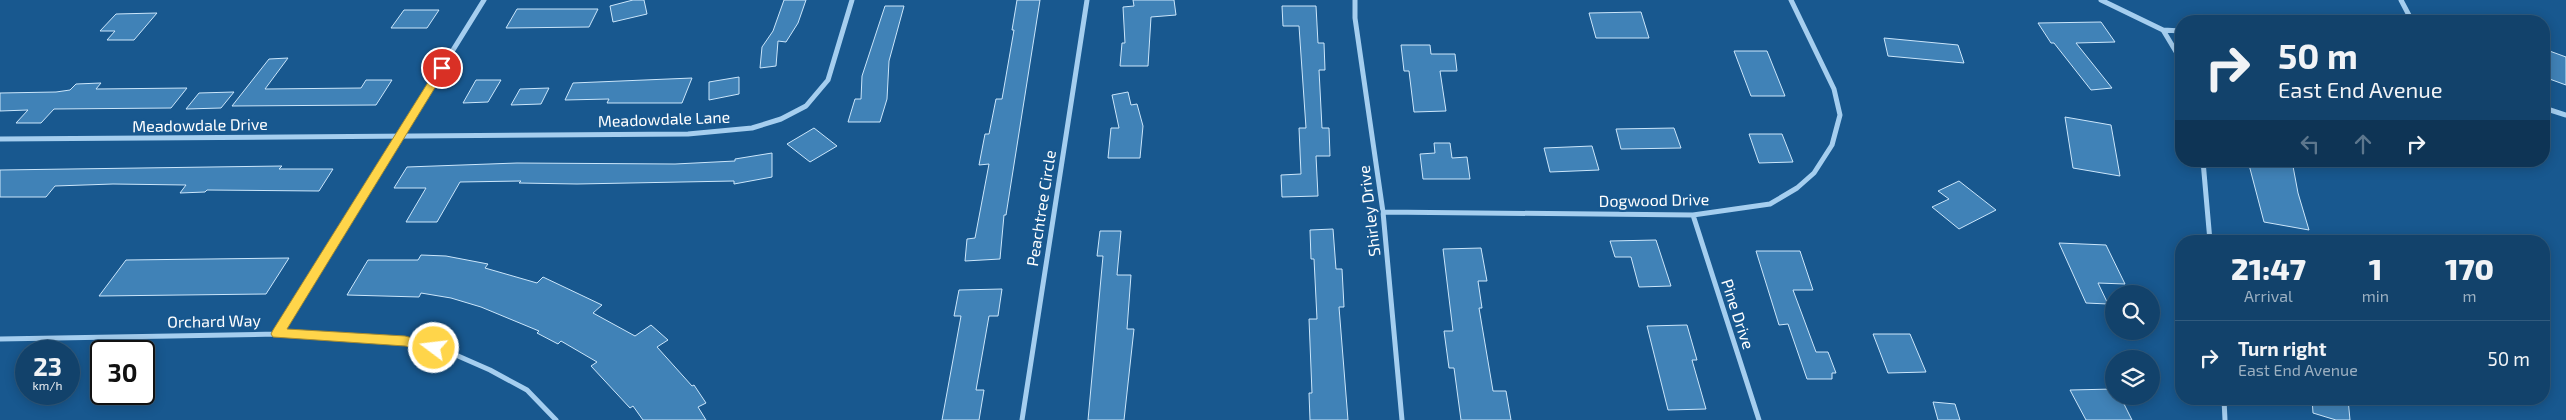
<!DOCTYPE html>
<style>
:root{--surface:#12426b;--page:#1b4971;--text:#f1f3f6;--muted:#9cb0c1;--line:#315b7e}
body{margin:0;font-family:"Exo 2",sans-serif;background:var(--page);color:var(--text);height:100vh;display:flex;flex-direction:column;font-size:19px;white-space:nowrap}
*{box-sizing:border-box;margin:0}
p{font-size:16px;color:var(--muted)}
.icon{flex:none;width:28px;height:28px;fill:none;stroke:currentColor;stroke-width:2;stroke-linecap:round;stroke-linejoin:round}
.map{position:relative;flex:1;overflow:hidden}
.drawer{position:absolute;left:2175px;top:235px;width:375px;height:170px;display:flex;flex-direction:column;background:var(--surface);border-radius:20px;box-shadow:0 2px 12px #0003,0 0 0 1px var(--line)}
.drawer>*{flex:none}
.top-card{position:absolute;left:2175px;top:15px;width:375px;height:152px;border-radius:20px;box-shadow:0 2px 12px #0003,0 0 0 1px var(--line);background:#12426b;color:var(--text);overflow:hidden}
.tools{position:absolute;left:2105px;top:285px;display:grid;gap:10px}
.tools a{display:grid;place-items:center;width:55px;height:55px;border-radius:50%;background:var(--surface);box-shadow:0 2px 12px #0003,0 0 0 1px var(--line);font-size:25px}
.speed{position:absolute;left:15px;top:340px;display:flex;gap:10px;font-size:25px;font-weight:700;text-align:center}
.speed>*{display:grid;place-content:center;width:65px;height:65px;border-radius:50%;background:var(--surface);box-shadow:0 2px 12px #0003,0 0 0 1px var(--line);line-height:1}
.speed small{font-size:12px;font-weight:400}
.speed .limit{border:2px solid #111;border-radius:8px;background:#fff;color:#111}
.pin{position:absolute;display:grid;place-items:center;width:42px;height:42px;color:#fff;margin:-21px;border:2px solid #fff;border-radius:50%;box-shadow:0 1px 5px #0007}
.me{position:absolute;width:55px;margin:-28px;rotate:285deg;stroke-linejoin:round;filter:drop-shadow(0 0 4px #0008)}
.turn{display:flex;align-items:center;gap:18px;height:105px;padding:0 20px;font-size:22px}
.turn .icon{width:65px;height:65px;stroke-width:2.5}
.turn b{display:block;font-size:35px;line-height:42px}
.lanes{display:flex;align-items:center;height:48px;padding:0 20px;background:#0003;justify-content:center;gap:25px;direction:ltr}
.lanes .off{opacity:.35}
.eta{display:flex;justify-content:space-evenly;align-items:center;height:85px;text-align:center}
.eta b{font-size:30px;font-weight:800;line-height:35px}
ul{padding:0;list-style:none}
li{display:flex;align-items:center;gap:15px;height:75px;padding:0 20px;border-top:1px solid var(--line)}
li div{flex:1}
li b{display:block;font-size:19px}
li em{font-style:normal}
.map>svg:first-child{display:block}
</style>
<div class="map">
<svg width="2566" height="420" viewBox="0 0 2566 420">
<rect width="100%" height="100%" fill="#18588f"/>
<path fill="#4082b7" stroke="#cbe6fb" d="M633,0H644L647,14L613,22L610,6Z
M784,0H806L798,23L786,42L778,41L776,66L760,68L762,47L773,31Z
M1017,0H1040L1006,215H1004L1000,259L965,261L967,239L975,238L989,164L979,165L985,134H989L996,99H1002L1014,30H1012Z
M1133,0H1174L1176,15L1151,17L1148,66H1120L1122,43H1125L1123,7L1134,6Z
M885,6H904L889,61L887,99L880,122H848L855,99H861L862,76Z
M1282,6H1316L1318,43H1324L1325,70H1319L1322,128H1329L1330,156H1316L1318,196L1282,197L1281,175L1301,174L1299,128H1306L1299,26H1283Z
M517,9H598L589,27L506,28Z
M404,10H439L427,28H391Z
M1641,12L1649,38H1596L1589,13Z
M157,13L134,40H107L115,31H100L116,14Z
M2101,22L2115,42L2076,43L2112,88L2091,90L2054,43H2051L2038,23Z
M1884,38L1958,45L1964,63L1888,56Z
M1401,45H1430L1431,54H1455L1457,71H1440L1446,111L1414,112L1409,71H1404Z
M2544,49L2566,57V85L2544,77Z
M1734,51H1767L1785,96H1751Z
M288,58L265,89L361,88L366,80H392L376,105L232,106L269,59Z
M739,77V94L709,100V82Z
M692,78L682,103H607L609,99L565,100L573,83Z
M476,80H501L488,102L463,103Z
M101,83L96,89L187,88L171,108L54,109L41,123H16L28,110L0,111V93L56,92L70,90L76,84Z
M549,88L541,104L511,105L520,89Z
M234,92L221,108L186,109L199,93Z
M1128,92L1131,105L1137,104L1143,126L1140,158H1108L1111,128H1119L1112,95Z
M2065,117L2111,125L2120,176L2073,168Z
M814,128L837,146L810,162L787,144Z
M1674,128L1681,148L1621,149L1616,129Z
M1749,134H1782L1793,162L1759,163Z
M1434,143H1450L1452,158L1467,157L1470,179H1423L1420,154L1435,153Z
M1592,146L1599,170L1550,172L1544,148Z
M772,153V177L734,184V181L577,184L519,183L521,181L460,182L437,222H406L426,188H394L407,167L517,163L675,164L735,161V159Z
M2248,161H2292L2298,193L2309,230L2264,222Z
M282,166L279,169H333L319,191L207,190L205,192L180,193L186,185L113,184L55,186L46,197H0V170Z
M1959,181L1996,210L1959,229L1932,207L1949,199L1938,191Z
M1333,229L1336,269H1342L1344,307H1339L1348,420H1310L1309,393H1312L1309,319H1317L1314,259H1311L1310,230Z
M1100,231H1121L1117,275H1131L1127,329H1134L1124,420H1088L1103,256H1097Z
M1656,240L1671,286L1639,287L1631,257H1615L1610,241Z
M2059,243L2106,245L2125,284L2098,283L2108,304L2086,303Z
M1481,248L1487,281H1478L1482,308H1479L1493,391H1506L1511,420H1461L1454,368H1449L1444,331H1453L1443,249Z
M1756,251H1800L1813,290H1793L1816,352H1828L1836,373H1832V379H1807L1788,324L1779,325Z
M421,255L446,256L488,264L485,268L537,283L543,277L602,305L593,313L635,336L651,325L668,340L657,347L692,386L694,385L706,403L698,407L706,420H643L633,406L630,408L591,366L597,362L561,341L558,344L537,333L539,331L481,307L451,298L421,293L419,297L347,295L368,260H418Z
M289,258L266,294L99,296L126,260Z
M1002,289L998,316H989L976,390H984L979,420H942L961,316H954L959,290Z
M1687,325L1697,360H1692L1706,409L1668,410L1647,326Z
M1873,334H1910L1926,372L1888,373Z
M2114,389V396H2120L2132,420H2086L2070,390Z
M2312,399H2348L2350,420H2336L2313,413Z
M1933,402L1955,404L1960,420H1938Z"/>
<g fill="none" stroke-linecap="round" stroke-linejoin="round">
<path stroke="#a5ceef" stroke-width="5" d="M1355,0V18L1383,212L1402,420
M2101,0L2163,30L2181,60
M2401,0L2412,21
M2163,30L2181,31
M2544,108L2566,115
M0,139L688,134L752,128L781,119L806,106L828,80L852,0
M2203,161L2210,241
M1383,212L1693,215L1770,204L1797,188L1814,173L1832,145L1840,115L1834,89L1791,0
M1693,215L1759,420
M277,334L484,0
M0,339L277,334L342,335L405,341L449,352L490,370L527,390L556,420
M2224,399L2225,420
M1022,420L1087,0"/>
</g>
<path fill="#ffd54a" stroke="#a68a30" d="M442,64L447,68L287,329L405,336L439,345L440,348L439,352L434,353L405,346L273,337L271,334L273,330L437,68Z"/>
<g text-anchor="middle" stroke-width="4.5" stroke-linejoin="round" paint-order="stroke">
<g font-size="16" fill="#fff" stroke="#18588f">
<text transform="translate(664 119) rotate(-2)" y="6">Meadowdale Lane</text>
<text transform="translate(200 125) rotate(-1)" y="6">Meadowdale Drive</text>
<text transform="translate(1654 200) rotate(-1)" y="6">Dogwood Drive</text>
<text transform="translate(1041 208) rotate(-81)" y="6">Peachtree Circle</text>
<text transform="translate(1369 211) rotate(-97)" y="6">Shirley Drive</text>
<text transform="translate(1738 314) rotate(72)" y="6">Pine Drive</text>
<text transform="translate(214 321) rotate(-1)" y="6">Orchard Way</text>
</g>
</g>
</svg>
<div class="tools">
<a><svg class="icon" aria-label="search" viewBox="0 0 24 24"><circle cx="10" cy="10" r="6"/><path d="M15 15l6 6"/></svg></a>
<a><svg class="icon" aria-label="layers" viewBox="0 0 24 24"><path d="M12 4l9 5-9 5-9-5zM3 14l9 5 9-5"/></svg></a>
</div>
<div class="speed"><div>23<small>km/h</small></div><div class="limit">30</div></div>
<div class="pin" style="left:442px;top:68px;background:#d93025"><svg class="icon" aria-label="arrive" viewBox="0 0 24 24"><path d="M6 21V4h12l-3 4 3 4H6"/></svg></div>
<svg class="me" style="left:434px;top:348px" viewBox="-20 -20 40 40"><circle r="17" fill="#ffd54a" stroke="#fff" stroke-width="3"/><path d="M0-11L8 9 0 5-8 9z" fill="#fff"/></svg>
<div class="top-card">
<div class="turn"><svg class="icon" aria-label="right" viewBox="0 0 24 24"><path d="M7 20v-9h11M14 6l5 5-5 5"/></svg><div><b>50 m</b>East End Avenue</div></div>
<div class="lanes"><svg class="icon off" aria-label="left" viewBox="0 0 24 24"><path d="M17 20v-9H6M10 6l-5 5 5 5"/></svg><svg class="icon off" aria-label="ahead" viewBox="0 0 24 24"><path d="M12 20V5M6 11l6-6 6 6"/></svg><svg class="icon" aria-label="right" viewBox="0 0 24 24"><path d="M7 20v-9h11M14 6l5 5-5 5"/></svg></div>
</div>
<section class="drawer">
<div class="eta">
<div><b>21:47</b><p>Arrival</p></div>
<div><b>1</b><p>min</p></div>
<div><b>170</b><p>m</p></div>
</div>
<ul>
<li><svg class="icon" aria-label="right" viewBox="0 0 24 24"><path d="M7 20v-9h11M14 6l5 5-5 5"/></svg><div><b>Turn right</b><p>East End Avenue</p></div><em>50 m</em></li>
</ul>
</section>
</div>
